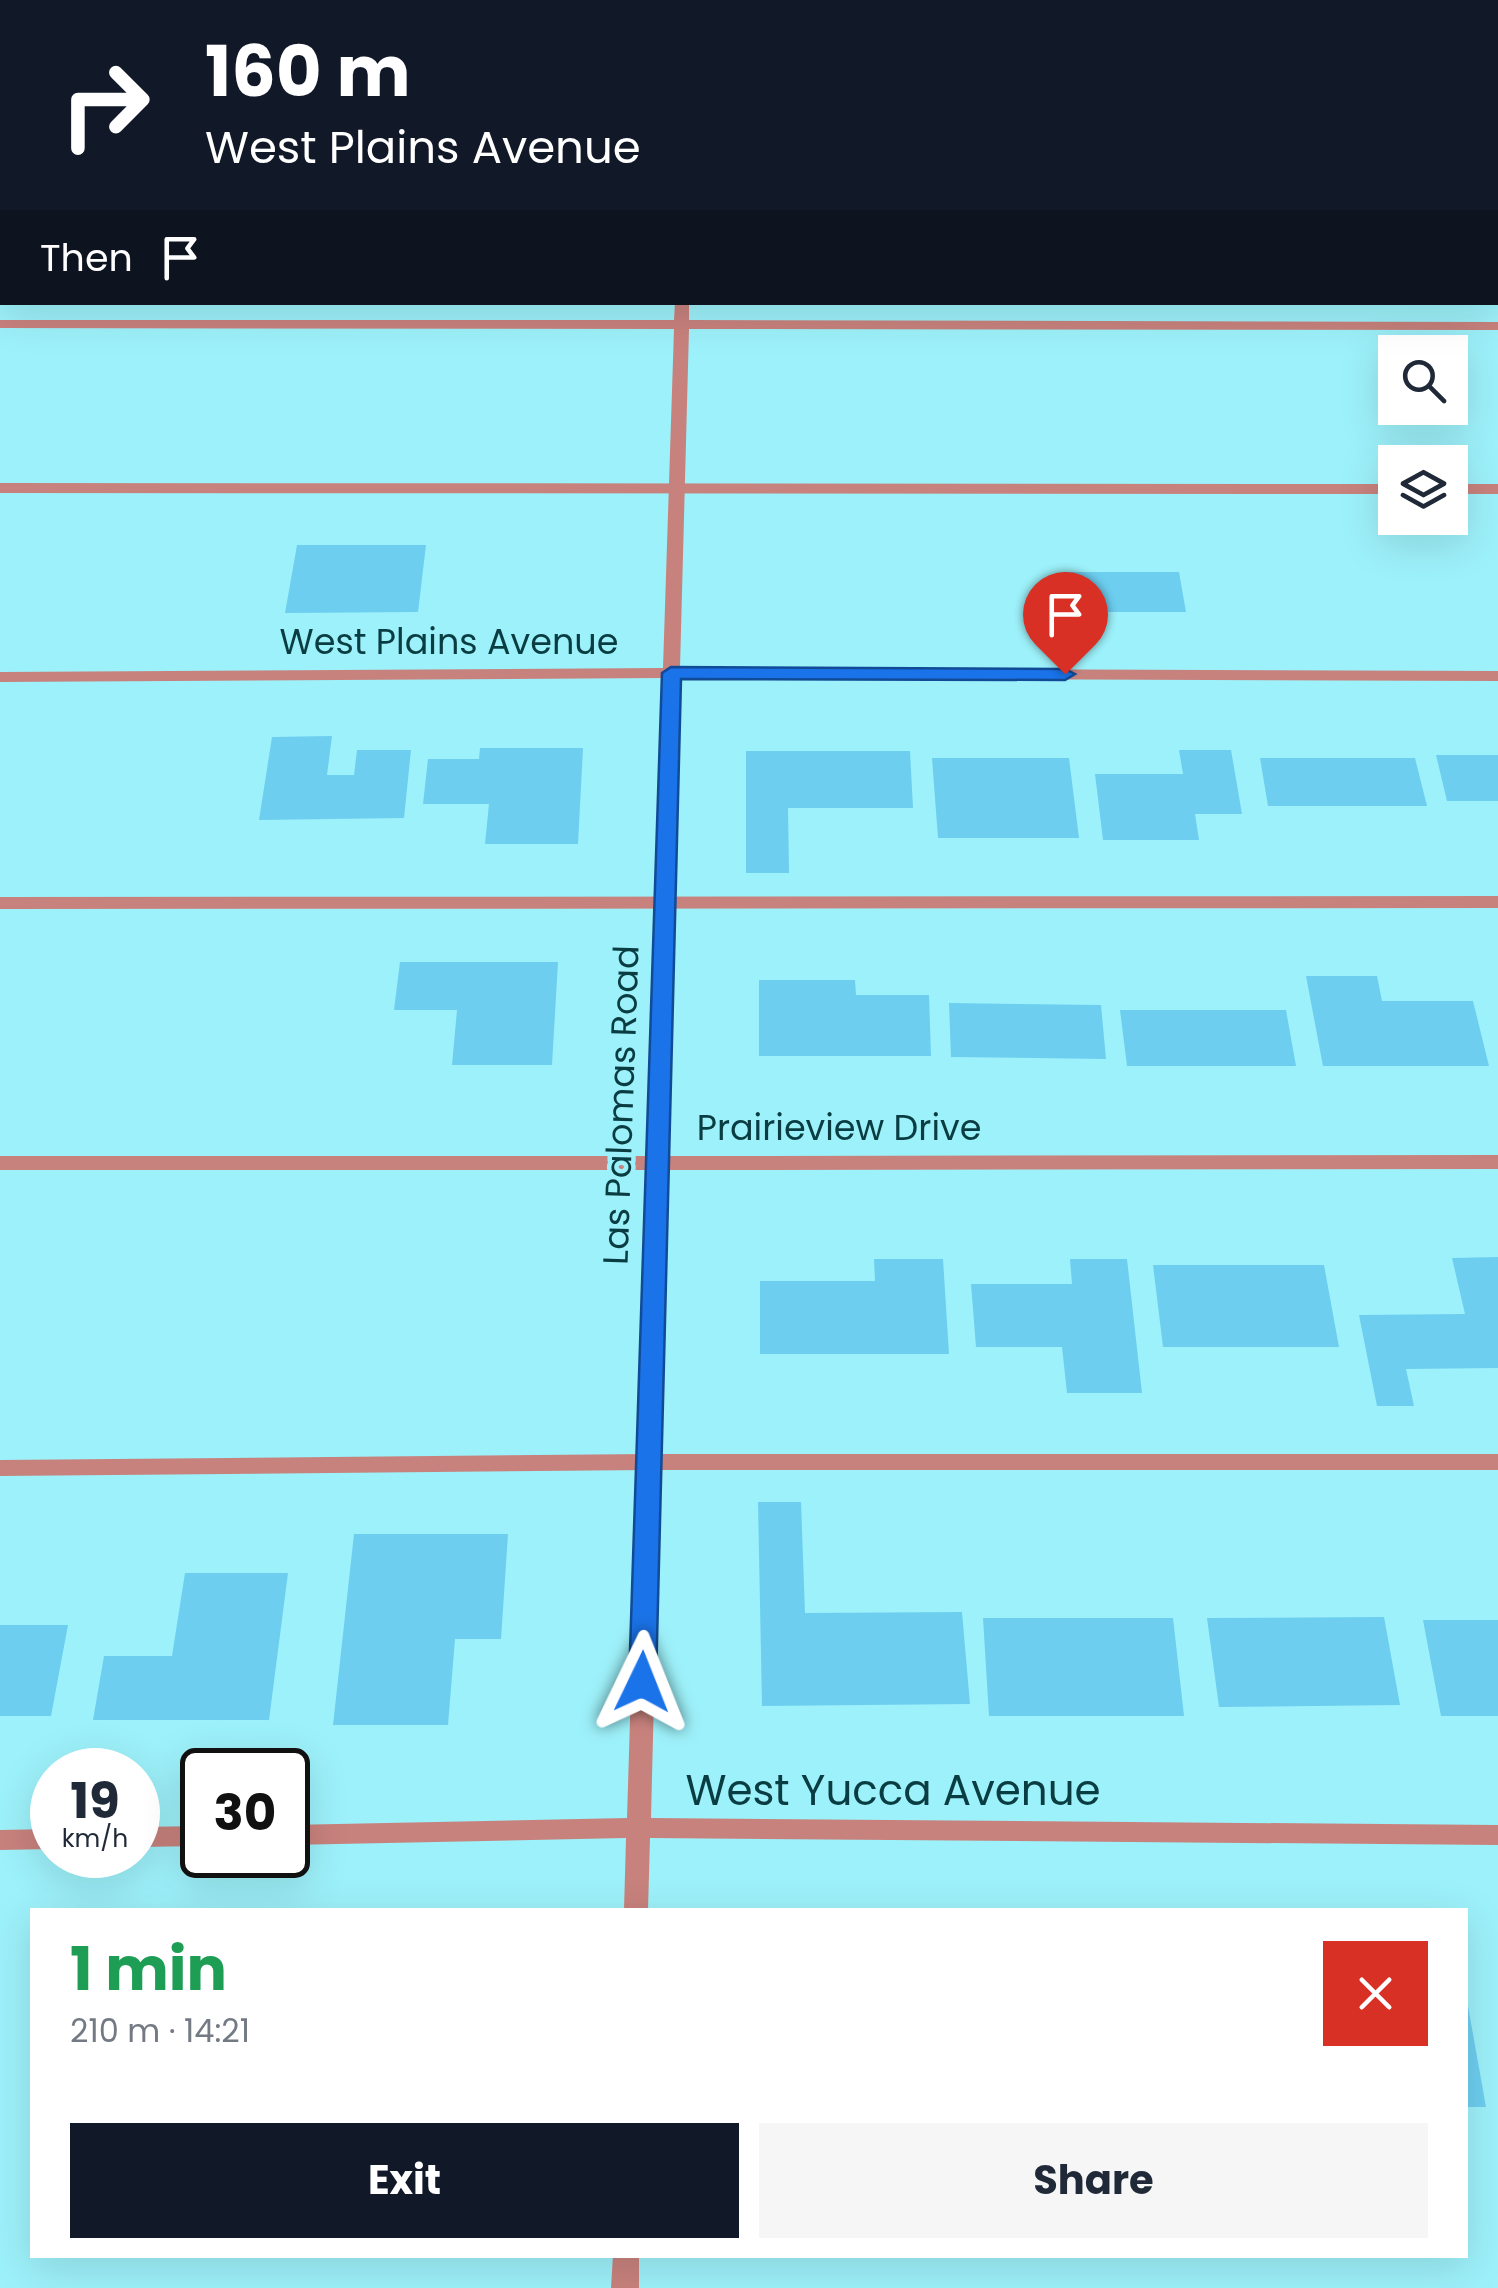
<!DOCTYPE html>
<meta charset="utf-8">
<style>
:root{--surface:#fff;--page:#f6f6f7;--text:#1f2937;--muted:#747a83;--accent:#111827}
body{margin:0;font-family:Poppins,sans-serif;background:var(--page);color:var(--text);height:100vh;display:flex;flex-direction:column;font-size:38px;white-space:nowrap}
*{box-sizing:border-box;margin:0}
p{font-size:32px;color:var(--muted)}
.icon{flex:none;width:55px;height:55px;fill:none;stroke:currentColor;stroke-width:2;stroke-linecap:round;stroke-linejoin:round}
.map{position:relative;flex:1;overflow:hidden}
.sheet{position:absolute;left:30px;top:1908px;width:1438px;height:350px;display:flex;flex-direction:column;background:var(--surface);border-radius:0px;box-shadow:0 10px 40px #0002}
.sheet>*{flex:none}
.top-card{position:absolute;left:0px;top:0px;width:1500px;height:305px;box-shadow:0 10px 40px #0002;background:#111827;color:#fff;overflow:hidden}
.controls{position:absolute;left:1378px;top:335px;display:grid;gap:20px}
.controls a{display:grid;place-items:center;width:90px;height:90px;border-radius:0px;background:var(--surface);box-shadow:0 10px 40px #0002;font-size:50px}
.speed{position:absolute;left:30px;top:1748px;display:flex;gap:20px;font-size:50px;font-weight:700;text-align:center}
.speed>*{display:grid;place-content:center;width:130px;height:130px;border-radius:50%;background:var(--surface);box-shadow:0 10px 40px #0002;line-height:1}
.speed small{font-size:25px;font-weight:400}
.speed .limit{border:5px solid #111;border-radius:15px;background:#fff;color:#111}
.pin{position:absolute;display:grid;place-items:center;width:85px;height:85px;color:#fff;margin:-102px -42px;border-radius:50% 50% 50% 0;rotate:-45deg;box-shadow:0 0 10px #0007}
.pin .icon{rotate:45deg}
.me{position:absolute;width:110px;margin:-55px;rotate:2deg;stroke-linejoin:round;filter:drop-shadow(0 0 8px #0008)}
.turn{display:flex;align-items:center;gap:35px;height:210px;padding:0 40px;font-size:45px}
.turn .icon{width:130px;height:130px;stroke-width:2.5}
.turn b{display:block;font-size:70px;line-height:85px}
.then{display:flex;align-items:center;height:95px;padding:0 40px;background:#0003;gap:20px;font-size:38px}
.round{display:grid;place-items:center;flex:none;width:105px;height:105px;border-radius:0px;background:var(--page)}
.overview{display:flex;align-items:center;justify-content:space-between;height:170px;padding:0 40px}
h1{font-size:60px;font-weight:700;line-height:75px;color:#1e9e55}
.primary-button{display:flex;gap:20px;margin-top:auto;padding:20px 40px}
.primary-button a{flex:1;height:115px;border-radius:0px;background:var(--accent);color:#fff;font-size:40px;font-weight:700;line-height:115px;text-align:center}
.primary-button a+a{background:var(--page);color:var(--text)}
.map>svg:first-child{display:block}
</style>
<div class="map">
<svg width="1498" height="2288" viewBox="0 0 1498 2288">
<rect width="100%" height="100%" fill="#9df1fa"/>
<path fill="#6dcef0" d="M297,545H426L418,612L285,613Z
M1061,572H1179L1186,612H1066Z
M332,736L327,775H354L357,750H411L404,818L259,820L272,737Z
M480,748H583L578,844H485L489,804H423L428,759H479Z
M1179,750H1231L1242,814H1195L1199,840H1103L1095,774H1183Z
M746,751H910L913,808H788L789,873H746Z
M1436,755H1498V801H1447Z
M932,758H1069L1079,838H938Z
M1260,758H1415L1427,806H1268Z
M400,962H558L552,1065H452L457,1010H394Z
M1306,976H1377L1382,1001H1473L1489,1066H1323Z
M759,980H855L856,995H929L931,1056H759Z
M949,1003L1101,1005L1106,1059L951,1057Z
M1120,1010H1286L1296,1066H1127Z
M1498,1257V1368L1406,1369L1414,1406H1377L1359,1315L1465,1314L1452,1258Z
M874,1259H943L949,1354H760V1281H875Z
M1070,1259H1127L1142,1393H1067L1062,1347H976L971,1284H1072Z
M1153,1265H1324L1339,1347H1163Z
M758,1502H801L805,1613L962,1612L970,1704L762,1706Z
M354,1534H508L501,1639H455L448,1725H333Z
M185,1573H288L269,1720H93L104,1656H172Z
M1384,1617L1400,1705L1219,1707L1207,1618Z
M983,1618H1173L1184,1716H989Z
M1423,1620H1498V1716H1441Z
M0,1625H68L51,1716H0Z
M1465,2006H1468L1486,2107H1465Z"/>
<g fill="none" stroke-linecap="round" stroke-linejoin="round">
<path fill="#c8827d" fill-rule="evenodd" d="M0,182H2V190H0Z
M0,483L1395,484V494L0,493Z
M1450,484H1498V494H1450Z
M1498,896V908L0,909V897Z
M649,1454H1498V1470H649L0,1476V1460Z"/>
<path fill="#c8827d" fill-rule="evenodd" d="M212,0H224V2H212Z
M675,302H689V320L1498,322V330L689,329L680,668L1498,671V681L680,678L668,1156L1498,1155V1169L667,1170L651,1818L1498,1825V1845L650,1838L648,1910H624L626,1838L288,1845V1825L627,1818L647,1170H0V1156H648L663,678L0,682V672L663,668L674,329L0,328V320H674Z
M202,1826V1846L138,1847V1827Z
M52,1829V1849L0,1850V1830Z
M613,2255H639V2288H611Z"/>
<path fill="#c8827d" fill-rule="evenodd" d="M0,48H2V56H0Z"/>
</g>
<path fill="#1a73e8" stroke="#114b97" stroke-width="2.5" d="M671,667L1065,669L1075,674L1065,680L681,679L656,1682L652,1690L642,1693L633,1690L629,1682L662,673Z"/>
<g text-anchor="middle" stroke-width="9" stroke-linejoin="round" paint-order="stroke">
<g font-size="35" fill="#0a3d42" stroke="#9df1fa">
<text x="449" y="654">West Plains Avenue</text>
<text transform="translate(621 1105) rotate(-88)" y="12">Las Palomas Road</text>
<text x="839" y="1140">Prairieview Drive</text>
</g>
<g font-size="42" fill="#0a3d42" stroke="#9df1fa">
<text x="893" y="1805">West Yucca Avenue</text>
</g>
</g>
</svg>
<div class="controls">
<a><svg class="icon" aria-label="search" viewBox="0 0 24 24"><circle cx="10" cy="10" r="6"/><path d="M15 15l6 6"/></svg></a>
<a><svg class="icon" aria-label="layers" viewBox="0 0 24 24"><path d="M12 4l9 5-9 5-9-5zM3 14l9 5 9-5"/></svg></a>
</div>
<div class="speed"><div>19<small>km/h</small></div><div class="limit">30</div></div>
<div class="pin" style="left:1065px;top:674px;background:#d93025"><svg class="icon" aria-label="arrive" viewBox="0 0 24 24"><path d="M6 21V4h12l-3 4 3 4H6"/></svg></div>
<svg class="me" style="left:642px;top:1682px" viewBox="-20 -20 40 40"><path d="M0-17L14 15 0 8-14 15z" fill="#1a73e8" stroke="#fff" stroke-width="4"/></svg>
<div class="top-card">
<div class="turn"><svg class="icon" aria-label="right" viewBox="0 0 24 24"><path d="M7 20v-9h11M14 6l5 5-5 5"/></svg><div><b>160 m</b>West Plains Avenue</div></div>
<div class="then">Then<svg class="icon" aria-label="arrive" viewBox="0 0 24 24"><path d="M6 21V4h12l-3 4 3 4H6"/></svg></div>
</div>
<section class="sheet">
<div class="overview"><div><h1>1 min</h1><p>210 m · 14:21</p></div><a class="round" style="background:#d93025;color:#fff"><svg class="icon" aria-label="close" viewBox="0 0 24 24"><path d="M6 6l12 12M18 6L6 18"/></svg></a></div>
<div class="primary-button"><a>Exit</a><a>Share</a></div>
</section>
</div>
